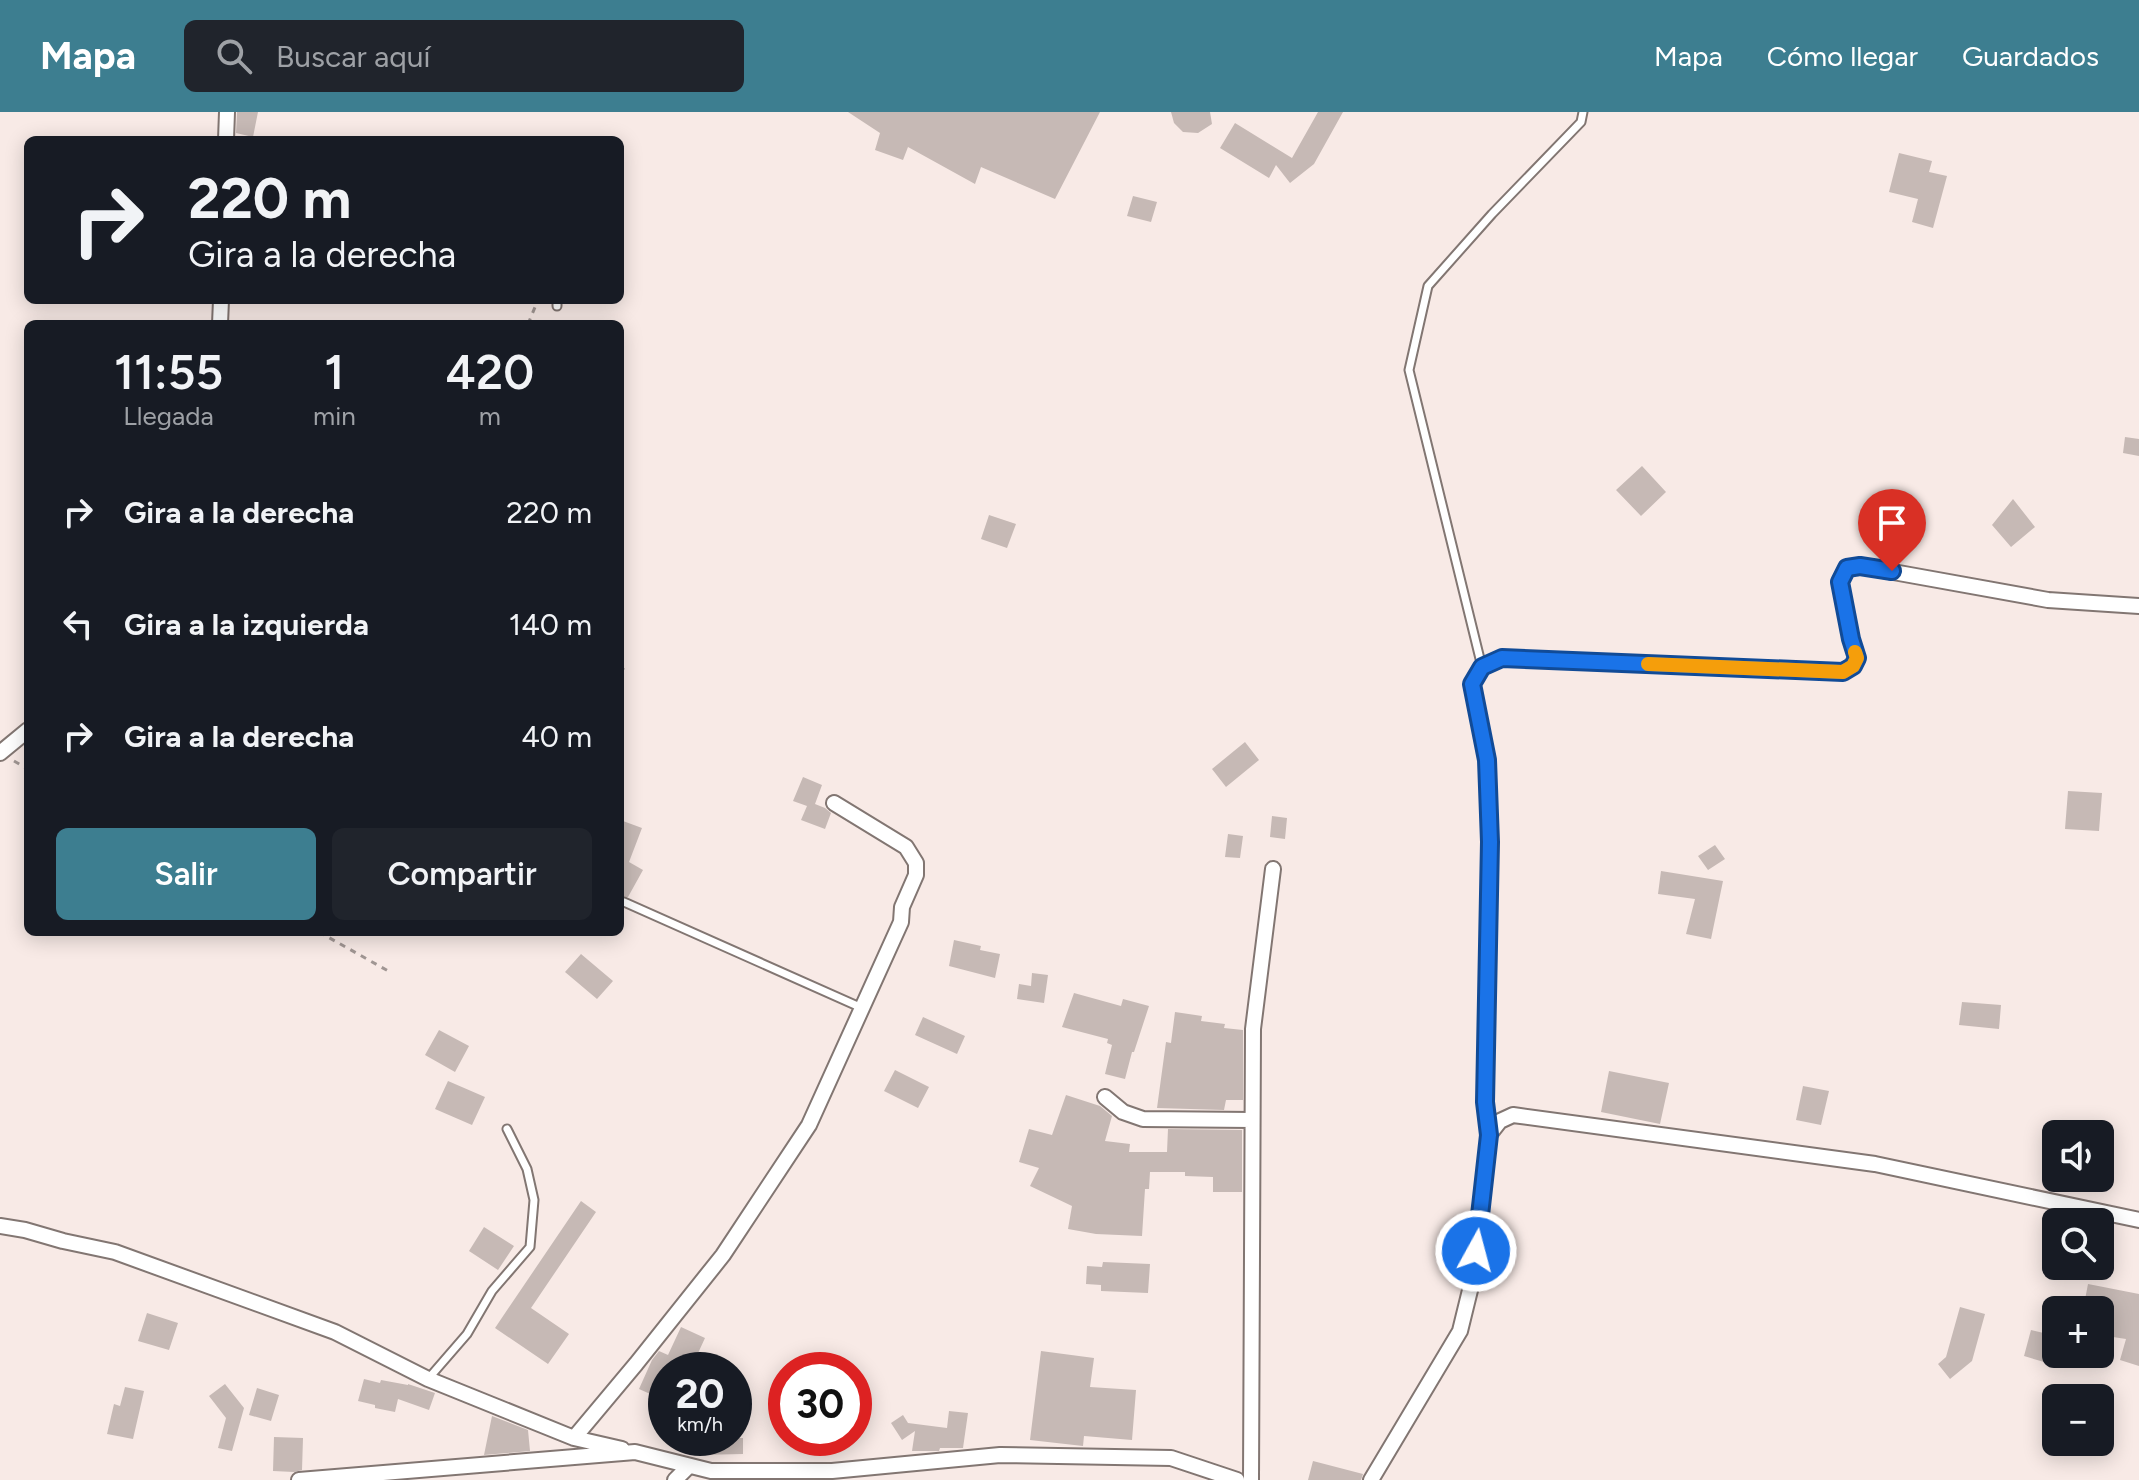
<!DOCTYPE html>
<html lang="es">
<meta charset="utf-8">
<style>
:root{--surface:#171b24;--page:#20242c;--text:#f1f3f6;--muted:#9ea1a6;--accent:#3d7e90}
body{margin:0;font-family:Figtree,sans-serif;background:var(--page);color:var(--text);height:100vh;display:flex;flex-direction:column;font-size:30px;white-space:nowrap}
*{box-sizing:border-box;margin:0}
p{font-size:26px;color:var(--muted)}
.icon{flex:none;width:44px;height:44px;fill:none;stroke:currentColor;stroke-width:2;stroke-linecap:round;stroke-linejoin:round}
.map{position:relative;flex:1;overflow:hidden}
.drawer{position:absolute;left:24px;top:208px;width:600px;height:616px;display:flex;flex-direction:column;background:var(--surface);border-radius:12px;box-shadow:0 4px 20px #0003}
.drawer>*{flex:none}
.hud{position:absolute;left:24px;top:24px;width:600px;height:168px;border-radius:12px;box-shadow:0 4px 20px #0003;background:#171b24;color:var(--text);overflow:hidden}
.buttons{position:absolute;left:2042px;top:1008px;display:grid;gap:16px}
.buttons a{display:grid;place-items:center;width:72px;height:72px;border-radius:12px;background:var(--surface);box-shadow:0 4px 20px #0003;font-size:40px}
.speed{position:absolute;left:648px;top:1240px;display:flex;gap:16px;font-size:40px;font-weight:700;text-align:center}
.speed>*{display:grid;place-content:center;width:104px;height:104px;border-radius:50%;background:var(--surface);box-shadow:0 4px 20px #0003;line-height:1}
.speed small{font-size:20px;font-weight:400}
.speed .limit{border:12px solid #d22;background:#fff;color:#111}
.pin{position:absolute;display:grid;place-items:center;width:68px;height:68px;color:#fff;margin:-82px -34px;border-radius:50% 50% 50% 0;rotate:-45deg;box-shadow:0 0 8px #0007}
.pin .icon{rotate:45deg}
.me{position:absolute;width:88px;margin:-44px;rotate:7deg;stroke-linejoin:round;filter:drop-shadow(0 0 6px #0008)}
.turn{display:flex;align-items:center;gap:28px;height:168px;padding:0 32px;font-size:36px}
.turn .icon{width:104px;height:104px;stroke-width:2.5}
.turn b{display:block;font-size:56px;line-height:68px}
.eta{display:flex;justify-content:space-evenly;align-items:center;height:136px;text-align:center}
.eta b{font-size:48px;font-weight:600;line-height:56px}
.primary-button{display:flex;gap:16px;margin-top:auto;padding:16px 32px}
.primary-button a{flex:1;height:92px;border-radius:12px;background:var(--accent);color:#fff;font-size:32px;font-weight:600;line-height:92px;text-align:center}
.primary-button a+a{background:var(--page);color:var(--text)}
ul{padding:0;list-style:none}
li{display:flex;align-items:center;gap:24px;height:112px;padding:0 32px}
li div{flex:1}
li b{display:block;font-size:30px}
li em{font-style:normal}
header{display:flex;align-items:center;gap:48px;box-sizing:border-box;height:112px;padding:0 40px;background:var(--accent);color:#fff}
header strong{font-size:38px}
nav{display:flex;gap:44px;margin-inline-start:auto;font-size:28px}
.search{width:560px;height:72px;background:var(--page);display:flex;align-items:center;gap:20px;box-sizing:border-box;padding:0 28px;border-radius:12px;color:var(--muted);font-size:30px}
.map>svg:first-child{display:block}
</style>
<header>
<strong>Mapa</strong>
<div class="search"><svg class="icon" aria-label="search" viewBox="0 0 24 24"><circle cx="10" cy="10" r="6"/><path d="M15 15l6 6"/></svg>Buscar aquí</div>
<nav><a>Mapa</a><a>Cómo llegar</a><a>Guardados</a></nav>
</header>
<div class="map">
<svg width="2139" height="1368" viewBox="0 0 2139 1368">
<rect width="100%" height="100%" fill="#f8eae6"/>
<path fill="#c6b9b5" d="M237,0H258L253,25L236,21Z
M848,0H1100L1055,87L981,55L975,72L908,35L903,48L875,38L880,21Z
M1171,0H1210L1212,12L1198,21L1183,20L1174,11Z
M1318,0H1343L1314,52L1290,71L1276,53L1269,66L1220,36L1235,11L1292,46Z
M1899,41L1932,49L1929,60L1947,64L1933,116L1912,110L1918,87L1889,80Z
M1133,84L1157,90L1151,110L1127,104Z
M2125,325L2139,327V344L2123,341Z
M1642,354L1666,380L1641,404L1616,378Z
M2013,387L2035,415L2011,435L1992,413Z
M989,403L1016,412L1007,436L981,427Z
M1245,630L1259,648L1226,675L1212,657Z
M803,665L822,673L815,692L825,696L831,701L825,717L801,708L807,694L793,689Z
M2068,679L2102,681L2099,719L2065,717Z
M1272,704L1287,706L1285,727L1270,725Z
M623,709L642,716L629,750L643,758L628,785H620V717Z
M1228,722L1243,724L1240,746L1225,745Z
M1715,733L1725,747L1708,758L1698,744Z
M1661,759L1723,769L1711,827L1686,822L1695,787L1658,782Z
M954,828L981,834L980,838L1000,842L995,866L949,854Z
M581,842L613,869L597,887L565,860Z
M1032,861L1048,863L1044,891L1017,887L1019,872L1031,874Z
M1074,881L1121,894L1123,887L1149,894L1134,940H1132L1125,967L1105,962L1112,933L1107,931L1108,927L1062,915Z
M1962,890L2001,893L1999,917L1959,913Z
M1175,900L1202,904L1201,909L1225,912L1224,916L1243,918V988H1226L1224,998L1157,996L1166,930L1171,931Z
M923,905L965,924L957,942L915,923Z
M439,918L469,934L455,960L425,943Z
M895,958L929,975L918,996L884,979Z
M1609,959L1669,971L1660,1012L1601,1000Z
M448,969L485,985L472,1013L435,997Z
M1803,974L1829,979L1821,1013L1796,1008Z
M1066,983L1100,994L1112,1004L1105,1029L1130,1032L1129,1040H1167L1168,1017L1242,1018V1080H1213V1065L1185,1064V1060H1150L1149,1077H1145L1142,1124L1096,1122L1068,1117L1072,1094L1030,1074L1039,1056L1019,1050L1029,1017L1052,1023Z
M581,1089L596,1100L531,1196L569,1222L548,1252L495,1216Z
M484,1115L514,1134L498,1158L469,1139Z
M1103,1150L1150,1152L1148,1181L1101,1179V1173L1086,1172L1087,1154L1102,1155Z
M2088,1172L2139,1182V1254L2120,1248L2126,1227L2100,1223V1198H2083Z
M1960,1195L1985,1202L1972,1249L1950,1267L1938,1252L1946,1245Z
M147,1201L178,1211L169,1238L138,1229Z
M681,1215L705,1226L693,1252L691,1251L690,1253L701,1258H666V1289L639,1277L652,1248L659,1239L668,1243Z
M2031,1218L2052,1223L2044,1250L2024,1244Z
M1041,1239L1094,1246L1090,1275L1136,1278L1132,1328L1084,1324L1083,1334L1030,1328Z
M364,1267L380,1271L381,1268L408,1273V1272L435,1281L429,1298L398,1287L395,1300L375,1296V1293L358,1289Z
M225,1272L244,1296L232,1339L218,1336L226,1306L209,1284Z
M125,1275L144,1279L133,1327L107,1322L114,1292L120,1294Z
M257,1276L279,1283L271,1309L249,1303Z
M949,1299L968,1301L963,1336H940L939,1339H912L915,1319L902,1328L891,1311L903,1303L908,1311L947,1316Z
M492,1304L528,1318L530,1339L484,1343Z
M274,1325L303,1326L302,1358L294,1360L273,1359Z
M697,1326H743V1342L697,1343Z
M1313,1349L1363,1362L1361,1368H1308Z"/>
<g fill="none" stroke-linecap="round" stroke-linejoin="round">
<defs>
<path id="service" d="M557,188V194
M1482,555L1409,258L1428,174L1492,102L1581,10L1583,0
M624,790L862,896
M428,1267L467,1222L492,1179L530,1135L534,1088L527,1057L507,1017"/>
<path id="minor" d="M226,28L227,0
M220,212L221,188
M0,641L28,618
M1105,985L1123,1000L1143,1007L1252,1008
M1489,1023L1485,990L1490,730L1487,648L1472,572L1482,555L1502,546L1843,560L1853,554L1857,546L1851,527L1840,470L1847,456L1860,454L2048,488L2139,494
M0,1114L25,1118L63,1129L115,1140L335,1220L428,1267L574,1326L622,1337
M574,1326L636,1252L723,1143L809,1013L901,810L902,795L916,763V751L906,735L834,691
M299,1368L635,1340L711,1359H832L1000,1343L1171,1346L1237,1368
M675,1368L688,1355
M1251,1368L1253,917L1273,757
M1371,1368L1460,1219L1472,1170L1489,1023L1500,1009L1513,1003L1875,1052L2139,1108"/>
</defs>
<use href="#service" stroke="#827672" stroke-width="11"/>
<use href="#minor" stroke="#827672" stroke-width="18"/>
<path stroke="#a09693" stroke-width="3" stroke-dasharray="6 6" stroke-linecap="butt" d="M528,212L538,188
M620,555L624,558
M14,649L28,657
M319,820L390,860"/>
<use href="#service" stroke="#fff" stroke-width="7"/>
<use href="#minor" stroke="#fff" stroke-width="14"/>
</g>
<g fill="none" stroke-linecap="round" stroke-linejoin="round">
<defs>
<path id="route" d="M1476,1139L1489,1023L1485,990L1490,730L1487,648L1472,572L1482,555L1502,546L1843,560L1853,554L1857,546L1851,527L1840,470L1847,456L1860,454L1892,459"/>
</defs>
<use href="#route" stroke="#114b97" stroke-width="20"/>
<use href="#route" stroke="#1a73e8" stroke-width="14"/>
<path stroke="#f59e0b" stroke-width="14" d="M1648,552L1843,560L1853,554L1857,546L1855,540"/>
</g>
</svg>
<div class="buttons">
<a><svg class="icon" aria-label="sound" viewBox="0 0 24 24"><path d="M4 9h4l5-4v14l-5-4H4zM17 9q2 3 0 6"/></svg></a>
<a><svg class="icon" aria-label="search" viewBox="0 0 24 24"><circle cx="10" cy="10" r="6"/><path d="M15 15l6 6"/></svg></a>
<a>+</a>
<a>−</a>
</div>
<div class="speed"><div>20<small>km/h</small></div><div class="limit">30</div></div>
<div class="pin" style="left:1892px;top:459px;background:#d93025"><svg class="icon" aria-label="arrive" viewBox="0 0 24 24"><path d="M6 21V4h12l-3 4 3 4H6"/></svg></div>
<svg class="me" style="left:1476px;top:1139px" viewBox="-20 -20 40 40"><circle r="17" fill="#1a73e8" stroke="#fff" stroke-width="3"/><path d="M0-11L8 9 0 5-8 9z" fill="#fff"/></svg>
<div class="hud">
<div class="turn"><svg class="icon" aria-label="right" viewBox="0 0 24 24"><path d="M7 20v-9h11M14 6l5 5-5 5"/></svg><div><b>220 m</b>Gira a la derecha</div></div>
</div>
<section class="drawer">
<div class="eta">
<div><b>11:55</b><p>Llegada</p></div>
<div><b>1</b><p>min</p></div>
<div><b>420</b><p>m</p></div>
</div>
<ul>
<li><svg class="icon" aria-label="right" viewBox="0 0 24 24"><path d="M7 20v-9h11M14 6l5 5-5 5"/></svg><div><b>Gira a la derecha</b></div><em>220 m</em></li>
<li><svg class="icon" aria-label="left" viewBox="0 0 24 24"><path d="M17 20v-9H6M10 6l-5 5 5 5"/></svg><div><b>Gira a la izquierda</b></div><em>140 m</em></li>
<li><svg class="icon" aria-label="right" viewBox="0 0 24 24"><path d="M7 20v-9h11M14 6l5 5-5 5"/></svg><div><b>Gira a la derecha</b></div><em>40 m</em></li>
</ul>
<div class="primary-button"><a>Salir</a><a>Compartir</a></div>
</section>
</div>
